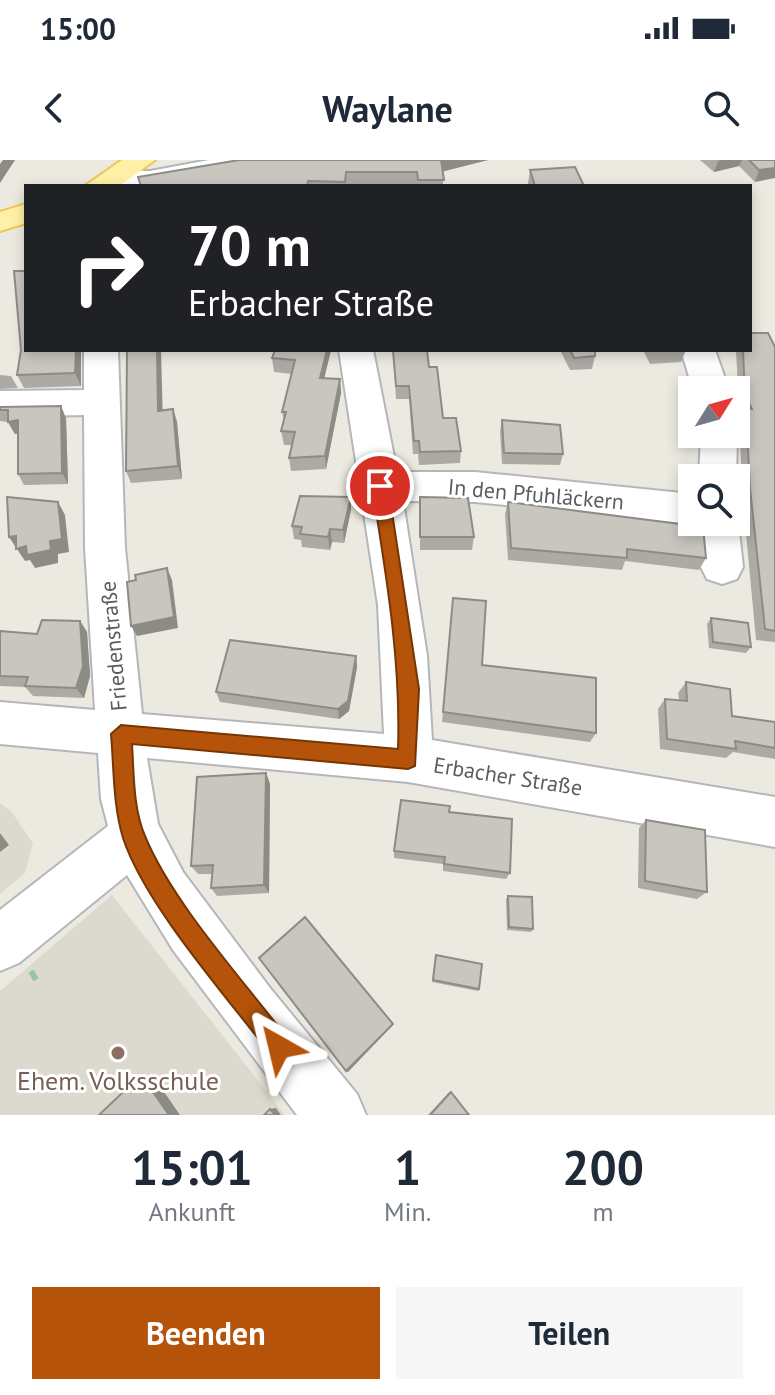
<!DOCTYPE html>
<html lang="de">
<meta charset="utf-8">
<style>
:root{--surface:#fff;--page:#f6f6f7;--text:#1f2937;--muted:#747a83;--accent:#b45309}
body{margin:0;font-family:"PT Sans",sans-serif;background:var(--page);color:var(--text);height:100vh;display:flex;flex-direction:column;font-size:30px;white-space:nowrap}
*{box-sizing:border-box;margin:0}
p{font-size:26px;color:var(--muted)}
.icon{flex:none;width:44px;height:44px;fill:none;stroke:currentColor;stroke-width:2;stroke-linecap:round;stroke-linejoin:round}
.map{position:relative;height:955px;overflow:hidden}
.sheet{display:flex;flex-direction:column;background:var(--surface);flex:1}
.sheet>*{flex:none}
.hud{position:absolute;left:24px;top:24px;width:728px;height:168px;border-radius:0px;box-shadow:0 4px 12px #0003;background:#202124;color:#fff;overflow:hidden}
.needle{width:52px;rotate:53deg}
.tools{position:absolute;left:678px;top:216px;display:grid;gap:16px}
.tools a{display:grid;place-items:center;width:72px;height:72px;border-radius:0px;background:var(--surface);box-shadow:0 4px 12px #0003;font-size:40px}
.pin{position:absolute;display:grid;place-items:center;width:68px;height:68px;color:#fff;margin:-34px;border:4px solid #fff;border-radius:50%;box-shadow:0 2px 8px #0007}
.me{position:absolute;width:88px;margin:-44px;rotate:323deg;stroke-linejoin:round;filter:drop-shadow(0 0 6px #0008)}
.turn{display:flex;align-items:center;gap:28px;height:168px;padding:0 32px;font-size:36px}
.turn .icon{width:104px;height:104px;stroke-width:2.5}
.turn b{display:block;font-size:56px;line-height:68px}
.eta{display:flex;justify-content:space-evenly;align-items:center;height:136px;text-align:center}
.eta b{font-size:48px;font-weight:800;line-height:56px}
.cta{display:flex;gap:16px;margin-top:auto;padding:16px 32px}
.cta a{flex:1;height:92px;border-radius:0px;background:var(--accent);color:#fff;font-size:32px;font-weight:800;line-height:92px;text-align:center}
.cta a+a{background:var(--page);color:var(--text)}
.status{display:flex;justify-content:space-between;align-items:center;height:56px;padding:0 40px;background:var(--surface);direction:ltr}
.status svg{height:22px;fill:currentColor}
header{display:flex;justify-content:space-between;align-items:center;height:104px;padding:0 32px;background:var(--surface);font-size:36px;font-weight:800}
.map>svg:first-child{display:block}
</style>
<div class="status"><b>15:00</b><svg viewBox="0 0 49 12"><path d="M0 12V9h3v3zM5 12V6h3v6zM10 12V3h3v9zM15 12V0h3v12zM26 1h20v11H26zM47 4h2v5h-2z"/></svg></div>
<header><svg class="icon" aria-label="back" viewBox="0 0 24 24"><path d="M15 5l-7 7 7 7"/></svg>Waylane<svg class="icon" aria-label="search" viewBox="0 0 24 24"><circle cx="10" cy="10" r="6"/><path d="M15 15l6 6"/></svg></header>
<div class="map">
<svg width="775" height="955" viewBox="0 0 775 955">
<rect width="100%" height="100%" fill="#eceae0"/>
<path fill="#dcd9cf" d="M0,643L11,651L33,683L25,713L0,734Z
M112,735L285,955H0V831Z"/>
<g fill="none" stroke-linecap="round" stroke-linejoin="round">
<defs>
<path id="minor" d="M209,0H269L265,6L255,8L158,26H108L105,16L109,10L150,11Z
M84,190H118L125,388L142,554L384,574L378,445L339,190H373L397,312H475L692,334V362H736V358L738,362L743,407L737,419L722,424L707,419L701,407L698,362L692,364L475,342L403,341L427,496L432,580L775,637V687L408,622L147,598L158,664L183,712L270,828L357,934L366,955H297L173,790L127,715L19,803L0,811V750L108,666L101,639L98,593L0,584V542L95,550L85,388L84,255L0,257V231L84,230Z
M681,190H715L729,230H693Z
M736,271L737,274L736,320L699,318L701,274Z"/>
<path id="major" d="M122,0H155L119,26H85Z
M26,44V63L0,71V52Z"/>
</defs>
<use href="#minor" stroke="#b3b7bb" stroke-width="4"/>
<use href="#major" stroke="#efc657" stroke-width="4"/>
<path stroke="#96c5a4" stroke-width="6" stroke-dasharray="10 5" stroke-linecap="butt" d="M31,811L38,823"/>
<use href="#minor" fill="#fff" fill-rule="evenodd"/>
<use href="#major" fill="#fef0a4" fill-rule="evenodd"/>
</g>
<path fill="#adaaa5" d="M239,0H488L443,11V26H140Z
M700,0H775L755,22L739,6L714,12Z
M530,10L584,26H529L528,23Z
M775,187V482L756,480L743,341L739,261L742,256L739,248L736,190H750Z
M21,190H81V226L24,228L17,215Z
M275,190H331L324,218L340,219L341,233L326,309L291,311L289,298L292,285H284L281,271L284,261L282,252L292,214L274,212L272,198Z
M560,190H610L595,191V196L592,209L570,210Z
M643,190H686L681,202L650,204Z
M393,191L429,207L443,258L461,291L460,303L419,305L418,294H413L409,239H396Z
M0,215L11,216L18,228L0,229Z
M0,247L66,258L68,324L24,325L18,314V273L15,274L8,262L0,261Z
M173,249L177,262L182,319L131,323L126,311L162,250Z
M502,260L563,294L560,305L502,304L500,271Z
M351,337V350L344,383L332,382L330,390L302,387L301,380L294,379L292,366Z
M420,337L474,377L472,390H420Z
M508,342L706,398L699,410L625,401L622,410L508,400L505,354Z
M452,450L482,505L596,573L590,582L442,562Z
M711,458L751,487L746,493L709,488L707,464Z
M80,461L87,472L90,516L84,538L33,536L25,527L0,526V471L37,474Z
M356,496L357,507L349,551L339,559L220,542L216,532Z
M686,522L732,556L775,562V599L733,592L726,598L660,589L658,549L665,539L679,540L678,533Z
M266,613L270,624L269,733L217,736L211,728L212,714H198L191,706Z
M449,652L510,713L506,719L443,711V704L394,698V691Z
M646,660L707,732L697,739L638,728L639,668Z
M508,736L533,769L531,772L507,770L506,739Z
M435,797L479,829L478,831L432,822Z
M449,932H451L469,955H428Z"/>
<path fill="#8d8b86" d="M3,0H15L0,23V4Z
M441,0H488L441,12Z
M721,0H742L739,6L714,12L718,1Z
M775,8V18L755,22L759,10Z
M76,190H81V226L75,213Z
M157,190H161L163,264L158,251Z
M327,190H331L321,232L320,218Z
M340,219L341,233L326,309L325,296Z
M61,246L66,258L68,324L62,313Z
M173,249L177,262L182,319L178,306Z
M18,260L25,272L15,274L8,262Z
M351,337V350L344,383L343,370Z
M58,342L65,355L69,392L58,394V403L35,408L30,400L25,401L9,377L16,376L50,381Z
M330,369L332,382L330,390L328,377Z
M167,408L172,420L178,468L137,476L131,466Z
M80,461L87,472L90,516L84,538L76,528Z
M356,496L357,507L349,551L339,559L338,549Z
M266,613L270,624L269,733L264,725Z
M0,673L9,685L0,692Z
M393,864L392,866L348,912L346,911Z
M141,915L153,916L180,955H169Z
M276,948L281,955H275L270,949Z"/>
<path fill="#c9c6c0" stroke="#8d8b86" stroke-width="2" d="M239,0H441L444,20H418L417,12H346L345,22L308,21L307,26H141L138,17Z
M749,0H775V8L759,10Z
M575,7L584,26H535L530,10Z
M14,111H26V190H76L75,213L17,215L21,190Z
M750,173H768L775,187V471L765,469L750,328L746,249H752L745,235L743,190H750Z
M127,190H157L158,251L173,249L178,306L126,311Z
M275,190H327L320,218L340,219L325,296L289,298L295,272L281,271L286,252H282L295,200L272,198Z
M427,190L429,207H437L443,258H456L461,291L420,292L419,281H414L409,226H396L393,191Z
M570,190H595V196L574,198Z
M61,246L62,313L18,314V260L8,262V250H0V247Z
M502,260L560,265L563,294L504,293Z
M300,336L351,337L343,370L330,369L328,377L300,374L302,367L292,366Z
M7,337L58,342L62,379L50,381L51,390L27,395L26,386L16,389V376L9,377Z
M420,337L468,338L474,377H420Z
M508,342L703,367L706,398L627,389V398L511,388Z
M167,408L174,457L131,466L127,422L136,420L135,415Z
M453,438L486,441L482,505L596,518V573L443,552Z
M711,458L748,463L751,487L713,482Z
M42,460L80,461L83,506L76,528L25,526L28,517L0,516V471L37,474Z
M230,480L356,496L348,541L338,549L216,532Z
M686,522L730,529L732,556L775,562V588L735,581L736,589L667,579L665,539L687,541Z
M266,613L264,725L211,728L213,705L191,706L197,617Z
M401,640L450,646L449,652L512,659L510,713L444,704L445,697L394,691Z
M646,660L705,670L707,732L645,721Z
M508,736L532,737L533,769L509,767Z
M305,757L393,864L346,911L259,798Z
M436,795L482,804L479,829L433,820Z
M141,915L169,955H99Z
M451,932L469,955H430Z
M270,949L275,955H264Z"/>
<path fill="#b45309" stroke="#753606" stroke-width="2" d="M380,320L388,326L419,529L415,606L408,609L132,584C134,614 133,648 145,676C172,742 243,820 288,879L291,887L288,895L279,899L271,895C227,837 145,745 123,678C113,645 114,609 111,574L121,565L398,589C401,500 386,414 372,326Z"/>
<circle fill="#8d6e63" stroke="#fff" stroke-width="3" cx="118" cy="893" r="8"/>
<g text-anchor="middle" stroke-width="6" stroke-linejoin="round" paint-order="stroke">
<g font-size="22" fill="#595d61" stroke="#fff">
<text transform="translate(536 334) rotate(5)" y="8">In den Pfuhläckern</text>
<text transform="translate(113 486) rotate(-95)" y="8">Friedenstraße</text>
<text transform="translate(508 616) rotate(9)" y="8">Erbacher Straße</text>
</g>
<g font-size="26" fill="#785e54" stroke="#fff">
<text x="118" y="930">Ehem. Volksschule</text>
</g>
</g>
</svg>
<div class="tools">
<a><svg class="needle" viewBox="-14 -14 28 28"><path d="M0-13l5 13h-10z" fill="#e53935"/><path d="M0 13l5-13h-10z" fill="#747a83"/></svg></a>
<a><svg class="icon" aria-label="search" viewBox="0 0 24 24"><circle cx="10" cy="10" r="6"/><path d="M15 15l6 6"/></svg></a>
</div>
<div class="pin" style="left:380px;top:326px;background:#d93025"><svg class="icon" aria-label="arrive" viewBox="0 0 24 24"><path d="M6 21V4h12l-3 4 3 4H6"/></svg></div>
<svg class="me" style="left:279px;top:887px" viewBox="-20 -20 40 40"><path d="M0-17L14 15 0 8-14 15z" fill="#b45309" stroke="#fff" stroke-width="4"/></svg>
<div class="hud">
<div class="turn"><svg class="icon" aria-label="right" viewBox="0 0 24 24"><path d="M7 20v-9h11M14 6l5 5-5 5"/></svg><div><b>70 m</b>Erbacher Straße</div></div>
</div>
</div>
<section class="sheet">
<div class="eta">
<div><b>15:01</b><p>Ankunft</p></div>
<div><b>1</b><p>Min.</p></div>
<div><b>200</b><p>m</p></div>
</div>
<div class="cta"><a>Beenden</a><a>Teilen</a></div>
</section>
